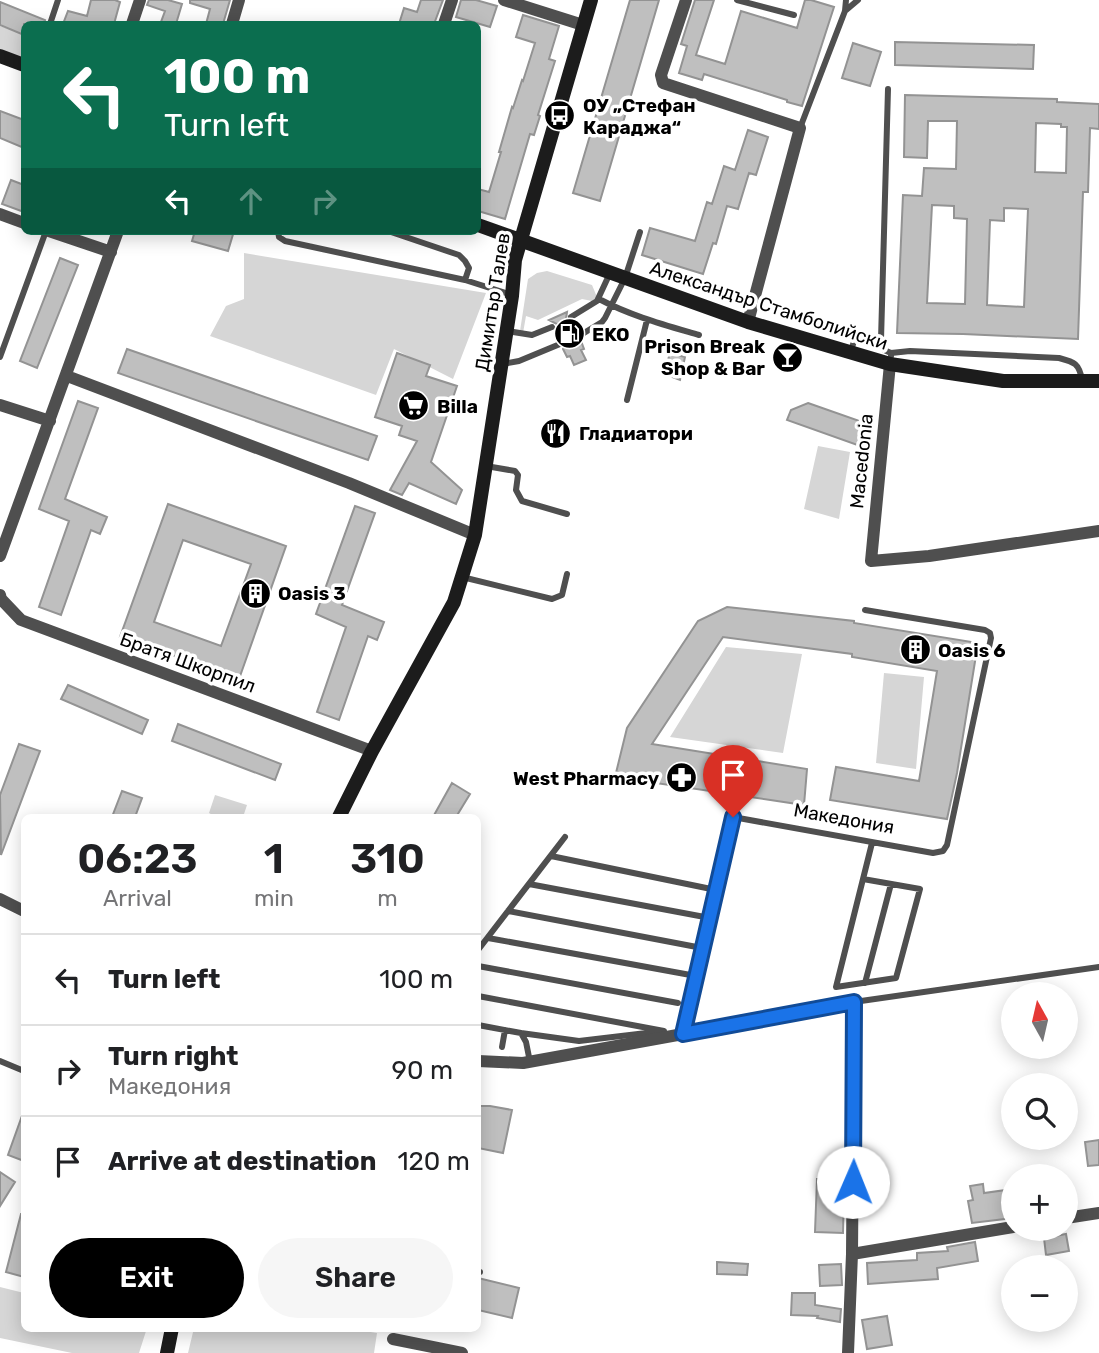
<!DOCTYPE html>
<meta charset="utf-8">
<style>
:root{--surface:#fff;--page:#f6f6f6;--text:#202124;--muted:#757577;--line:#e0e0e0;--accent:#000}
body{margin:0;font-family:Rubik,sans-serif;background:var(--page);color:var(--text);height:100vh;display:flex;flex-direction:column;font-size:26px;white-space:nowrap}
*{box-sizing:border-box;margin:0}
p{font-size:23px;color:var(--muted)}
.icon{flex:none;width:38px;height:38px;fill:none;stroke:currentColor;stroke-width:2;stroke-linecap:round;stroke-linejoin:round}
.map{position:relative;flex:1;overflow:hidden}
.side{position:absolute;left:21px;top:814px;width:460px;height:518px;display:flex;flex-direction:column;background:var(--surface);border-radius:10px;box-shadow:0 4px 18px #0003}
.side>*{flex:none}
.banner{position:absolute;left:21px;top:21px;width:460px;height:214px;border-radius:10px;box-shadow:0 4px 18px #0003;background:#0b6e4f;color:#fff;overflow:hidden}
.needle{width:46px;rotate:352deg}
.controls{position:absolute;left:1001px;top:982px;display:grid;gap:14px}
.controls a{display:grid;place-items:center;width:77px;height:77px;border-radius:50%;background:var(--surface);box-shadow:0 4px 18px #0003;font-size:35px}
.pin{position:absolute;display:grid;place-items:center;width:60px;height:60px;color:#fff;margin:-72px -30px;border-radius:50% 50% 50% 0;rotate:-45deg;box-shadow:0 0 7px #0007}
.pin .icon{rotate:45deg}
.me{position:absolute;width:77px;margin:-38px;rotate:1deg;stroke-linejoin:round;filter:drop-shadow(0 0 5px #0008)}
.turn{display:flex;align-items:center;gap:24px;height:147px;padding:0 28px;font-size:32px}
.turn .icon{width:91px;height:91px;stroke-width:2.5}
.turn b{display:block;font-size:49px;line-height:60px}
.lanes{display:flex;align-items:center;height:66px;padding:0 28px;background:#0003;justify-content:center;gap:35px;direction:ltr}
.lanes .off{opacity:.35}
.eta{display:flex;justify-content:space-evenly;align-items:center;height:119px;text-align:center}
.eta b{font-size:42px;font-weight:600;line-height:49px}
.action{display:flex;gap:14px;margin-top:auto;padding:14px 28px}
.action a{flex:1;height:80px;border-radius:42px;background:var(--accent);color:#fff;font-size:28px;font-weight:600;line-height:80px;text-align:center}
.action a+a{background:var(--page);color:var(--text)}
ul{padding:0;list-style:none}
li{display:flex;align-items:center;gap:21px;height:91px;padding:0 28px;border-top:2px solid var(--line)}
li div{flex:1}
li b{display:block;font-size:26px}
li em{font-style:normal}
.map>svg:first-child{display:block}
</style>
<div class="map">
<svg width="1099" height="1353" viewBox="0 0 1099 1353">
<rect width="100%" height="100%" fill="#fff"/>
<path fill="#d6d6d6" d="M0,26L24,34V61L0,52Z
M244,253L486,293L453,379L394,349L376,395L210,336L226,306L244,299Z
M547,271L592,285L597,297L592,301L582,299L538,320L526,316L523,333L520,331L528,279L537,273Z
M818,446L850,452L839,519L804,509Z
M726,647L802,654L783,753L670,737Z
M884,673L924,677L916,769L876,763Z
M215,795L247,805L243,817H216L209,813Z
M0,1287L24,1293V1328H147L139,1353H72L0,1338Z
M194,1328H344L377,1333L374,1353H188Z"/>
<path fill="#bfbfbf" stroke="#939393" stroke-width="2" fill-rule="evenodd" d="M91,0H115L120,2L114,24H63L68,11L87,16Z
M149,0H168L182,4L176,24L161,22L165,11L147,5Z
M190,0H230L223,24H206L210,9L190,3Z
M421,0H443L434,24H399L404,8L417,12Z
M461,0H476L497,6L490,27L456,17Z
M630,0H659L600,201L573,193Z
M695,0H714L696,55L725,64L741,11L797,28L805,0H811L834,7L802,106L787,102V100L704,74L702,80L679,73L687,46L681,44Z
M0,2L45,20L44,24H24V35L0,25Z
M523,15L559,26L549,59L555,61L538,115L540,116L534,135L530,134L505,219L478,211V189L489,192L501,152H499L512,107L513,108L522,80L523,81L535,43L516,37Z
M895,42L1034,45L1033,69L895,65Z
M853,43L881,52L870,86L842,78Z
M905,95L1057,99V102L1099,104V129L1090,128L1088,192H1083L1078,339L963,334L897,333L903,195L922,196L924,168L956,169L957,121H928L927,158L904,157ZM1036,123L1061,124V127H1067L1066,173L1035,172ZM932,205L954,206V218L967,219L965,304L927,303ZM1004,208L1028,209L1024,307L987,305L990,220L1004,221Z
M0,111L24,120V148L0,138Z
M748,130L768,137L756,175L749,173L738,209L727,206L716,244L713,243L703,274L642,255L650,228L695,241L707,202L712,204L724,166L735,170Z
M11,180L24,185V212L2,204Z
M195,231H234L228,251L192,241Z
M60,258L78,265L37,368L20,361Z
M567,312L566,319L569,322H573L577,331L574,334V338L577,341H581L584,349L581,350L586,360L574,365L570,356L567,357L563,349L565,345V341L561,339H558L555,332L557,328V324L549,320Z
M127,349L377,436L368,460L118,373Z
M397,353L430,365L426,376L457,386L431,462L462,490L456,504L409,483L402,495L390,490L417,441L399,435L402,426L375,417Z
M670,353L685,357L680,380L664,374Z
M78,401L98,408L65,499L107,517L100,534L91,530L61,615L39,607L69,521L39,509Z
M808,403L871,425L863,447L787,420L791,410Z
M168,504L286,546L239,679L120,637ZM183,540L251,564L221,646L154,622Z
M355,506L375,513L342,605L384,622L377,640L368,636L339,720L317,712L346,627L316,614Z
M727,607L854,621V623L978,643L957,773L947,819L830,800L836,767L919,781L937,671L852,657V654L723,637L652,744L807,769L804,805L615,777L627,728L698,621Z
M68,685L148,720L142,734L61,699Z
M178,724L281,764L275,780L172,741Z
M19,744L40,751L1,855L0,795Z
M452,783L470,794L456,817H433Z
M122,791L142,798L135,817H112Z
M478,1106H490L512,1110L503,1153L478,1148Z
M23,1113L24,1114V1161L8,1155Z
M1099,1140V1165L1088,1166L1085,1142Z
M0,1172L15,1182L0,1206Z
M817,1179H842V1190H844L843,1233L815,1232Z
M983,1184L984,1193L1013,1189V1218L972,1223L968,1201L973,1200L970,1186Z
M21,1214H24V1277L6,1272Z
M1066,1234L1069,1251L1046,1255L1044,1238Z
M975,1242L978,1261L937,1268L938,1279L868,1284L867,1263L917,1260V1253L948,1251L947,1247Z
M717,1262L748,1264L747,1275L717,1274Z
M841,1264L842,1285L820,1286L819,1265Z
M478,1278L519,1288L512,1318L478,1310Z
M792,1293H815V1305L841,1309L840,1322L817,1318L818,1316L791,1315Z
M887,1316L892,1345L867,1349L862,1320Z"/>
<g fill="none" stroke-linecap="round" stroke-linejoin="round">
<path stroke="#4f4f4f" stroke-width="6" d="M737,0L794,15
M845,11L858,0
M50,24L58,0
M888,89L881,340L884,350L891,353
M800,128L845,11L846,0
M278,231L279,237L285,241L465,280L512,295
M388,231L459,255L465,261L469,268L465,280
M599,299C631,316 665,325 699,335
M571,317L597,301L610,273
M507,331L532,335L552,327
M579,336L602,322L605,318L625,278L640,232
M851,351L857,331
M891,356V353L910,351L1059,358C1074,362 1079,363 1082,380
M0,357L46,231
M503,364L519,361L560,344
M627,400L647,320
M486,466L515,471L518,475L516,490L522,501L567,514
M462,577L552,599L562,595L567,574
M733,817L933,853L943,851L947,845L991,638L990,633L985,630L865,610
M551,856L716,890
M863,879L920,889L896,978L836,987L872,843
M529,884L710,918
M508,911L702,948
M488,938L696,976
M478,950L565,837
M478,966L678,1003
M865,983L891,884
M478,996L664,1031
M478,1025L521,1033L526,1042L530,1062
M521,1033L579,1041L655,1032
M683,1034L854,1002L1099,967
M502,1047L505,1030
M0,1061L24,1071
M478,1272H480"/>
<path stroke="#4f4f4f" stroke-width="12" d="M504,0L583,25
M686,0L661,75L663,83L800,128L748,322
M132,24L140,0
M232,24L239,0
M444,24L452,0
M0,214L24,223
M49,231L111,252
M890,364L871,561L929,556L1099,531
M67,376L349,483L475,535
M0,405L50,421
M0,556L118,231
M0,595L1,599L21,620L372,751
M0,899L24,911
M478,1061L523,1063L683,1034L733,817
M1066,1218L1099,1213
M852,1254L1013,1227
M393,1339L462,1353
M848,1353L852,1254L854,1002"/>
<path stroke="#1c1c1c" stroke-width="14" d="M0,56L24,65
M478,225L748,322L890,364L1003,381H1099
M339,817L372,751L454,602L475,535L512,296L515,260L591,0
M167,1353L172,1328"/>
</g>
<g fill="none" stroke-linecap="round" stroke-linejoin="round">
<defs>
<path id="route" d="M733,817L683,1034L854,1002L853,1182"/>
</defs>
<use href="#route" stroke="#114b97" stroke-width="18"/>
<use href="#route" stroke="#1a73e8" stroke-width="12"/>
</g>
<defs>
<symbol id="bus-disc" viewBox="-11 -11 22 22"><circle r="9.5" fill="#000" stroke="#fff"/><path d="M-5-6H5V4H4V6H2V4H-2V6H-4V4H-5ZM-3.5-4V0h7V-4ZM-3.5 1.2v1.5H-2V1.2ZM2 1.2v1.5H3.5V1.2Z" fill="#fff"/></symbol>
<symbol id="fuel-disc" viewBox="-11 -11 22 22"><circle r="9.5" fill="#000" stroke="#fff"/><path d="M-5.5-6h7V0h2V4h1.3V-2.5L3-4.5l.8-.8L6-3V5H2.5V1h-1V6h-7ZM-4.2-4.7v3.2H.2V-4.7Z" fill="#fff"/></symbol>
<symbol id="bar-disc" viewBox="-11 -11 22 22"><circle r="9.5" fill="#000" stroke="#fff"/><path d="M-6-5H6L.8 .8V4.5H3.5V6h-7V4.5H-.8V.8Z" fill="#fff"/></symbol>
<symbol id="supermarket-disc" viewBox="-11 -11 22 22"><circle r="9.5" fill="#000" stroke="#fff"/><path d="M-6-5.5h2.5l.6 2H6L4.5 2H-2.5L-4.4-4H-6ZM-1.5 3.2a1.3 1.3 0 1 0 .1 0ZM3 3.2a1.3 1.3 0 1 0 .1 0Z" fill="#fff"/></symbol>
<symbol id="restaurant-disc" viewBox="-11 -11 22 22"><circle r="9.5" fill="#000" stroke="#fff"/><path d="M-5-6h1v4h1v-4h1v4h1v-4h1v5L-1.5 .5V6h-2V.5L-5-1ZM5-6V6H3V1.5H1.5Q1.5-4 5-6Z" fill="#fff"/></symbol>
<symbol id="building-disc" viewBox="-11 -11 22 22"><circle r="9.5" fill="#000" stroke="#fff"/><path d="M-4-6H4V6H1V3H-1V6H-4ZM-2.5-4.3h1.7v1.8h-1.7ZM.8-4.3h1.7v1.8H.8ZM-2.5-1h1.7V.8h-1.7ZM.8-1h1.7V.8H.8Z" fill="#fff"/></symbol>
<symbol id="pharmacy-disc" viewBox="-11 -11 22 22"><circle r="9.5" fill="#000" stroke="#fff"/><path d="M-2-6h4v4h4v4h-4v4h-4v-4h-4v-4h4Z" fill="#fff"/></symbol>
</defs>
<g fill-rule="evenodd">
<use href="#bus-disc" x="542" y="98" width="35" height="35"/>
<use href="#fuel-disc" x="552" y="316" width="35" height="35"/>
<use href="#bar-disc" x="770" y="340" width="35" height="35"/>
<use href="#supermarket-disc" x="396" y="388" width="35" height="35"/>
<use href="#restaurant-disc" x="538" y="416" width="35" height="35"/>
<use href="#building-disc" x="238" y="576" width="35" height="35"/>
<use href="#building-disc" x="898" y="632" width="35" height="35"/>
<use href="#pharmacy-disc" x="664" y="760" width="35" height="35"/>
</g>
<g text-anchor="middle" stroke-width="7" stroke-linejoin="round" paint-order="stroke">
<g font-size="19" font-weight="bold" fill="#000" stroke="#fff" text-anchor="start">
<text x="583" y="112">ОУ „Стефан<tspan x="583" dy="22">Караджа“</tspan></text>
<text x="592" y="341">EKO</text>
<text x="765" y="353" text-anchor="end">Prison Break<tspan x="765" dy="22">Shop &amp; Bar</tspan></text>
<text x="437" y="413">Billa</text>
<text x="579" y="440">Гладиатори</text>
<text x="278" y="600">Oasis 3</text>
<text x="938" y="657">Oasis 6</text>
<text x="659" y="785" text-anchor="end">West Pharmacy</text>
</g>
<g font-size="19" fill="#000" stroke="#fff">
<text transform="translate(492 302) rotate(-81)" y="7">Димитър Талев</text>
<text transform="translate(769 305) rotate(18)" y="7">Александър Стамболийски</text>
<text transform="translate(861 461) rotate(-84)" y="7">Macedonia</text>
<text transform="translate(188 662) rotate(20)" y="7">Братя Шкорпил</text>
<text transform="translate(844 818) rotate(10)" y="7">Македония</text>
</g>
</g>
</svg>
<div class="controls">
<a><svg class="needle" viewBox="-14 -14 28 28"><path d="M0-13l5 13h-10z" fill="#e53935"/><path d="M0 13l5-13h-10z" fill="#757577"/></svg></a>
<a><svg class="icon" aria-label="search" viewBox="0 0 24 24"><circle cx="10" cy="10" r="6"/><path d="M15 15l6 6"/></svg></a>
<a>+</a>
<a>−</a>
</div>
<div class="pin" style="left:733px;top:817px;background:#d93025"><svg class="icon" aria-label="arrive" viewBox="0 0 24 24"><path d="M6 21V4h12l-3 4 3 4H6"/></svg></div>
<svg class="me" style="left:853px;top:1182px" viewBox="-20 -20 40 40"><circle r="19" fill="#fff"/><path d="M0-13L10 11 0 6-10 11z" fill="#1a73e8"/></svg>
<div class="banner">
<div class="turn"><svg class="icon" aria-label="left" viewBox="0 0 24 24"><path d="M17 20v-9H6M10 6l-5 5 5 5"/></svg><div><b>100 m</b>Turn left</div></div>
<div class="lanes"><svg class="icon" aria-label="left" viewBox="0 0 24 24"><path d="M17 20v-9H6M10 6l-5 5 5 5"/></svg><svg class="icon off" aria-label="ahead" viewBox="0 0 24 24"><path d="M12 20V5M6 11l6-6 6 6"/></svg><svg class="icon off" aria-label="right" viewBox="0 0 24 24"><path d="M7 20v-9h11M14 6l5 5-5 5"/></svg></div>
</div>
<section class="side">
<div class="eta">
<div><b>06:23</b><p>Arrival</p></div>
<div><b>1</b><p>min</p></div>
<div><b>310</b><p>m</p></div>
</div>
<ul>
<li><svg class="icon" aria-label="left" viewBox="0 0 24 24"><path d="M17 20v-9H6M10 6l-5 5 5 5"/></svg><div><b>Turn left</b></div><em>100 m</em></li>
<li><svg class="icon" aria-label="right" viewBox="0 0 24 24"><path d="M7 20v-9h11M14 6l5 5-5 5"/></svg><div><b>Turn right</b><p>Македония</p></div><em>90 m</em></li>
<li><svg class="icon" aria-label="arrive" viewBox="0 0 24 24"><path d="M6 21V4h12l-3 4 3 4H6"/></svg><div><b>Arrive at destination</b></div><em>120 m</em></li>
</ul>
<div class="action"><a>Exit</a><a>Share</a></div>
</section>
</div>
